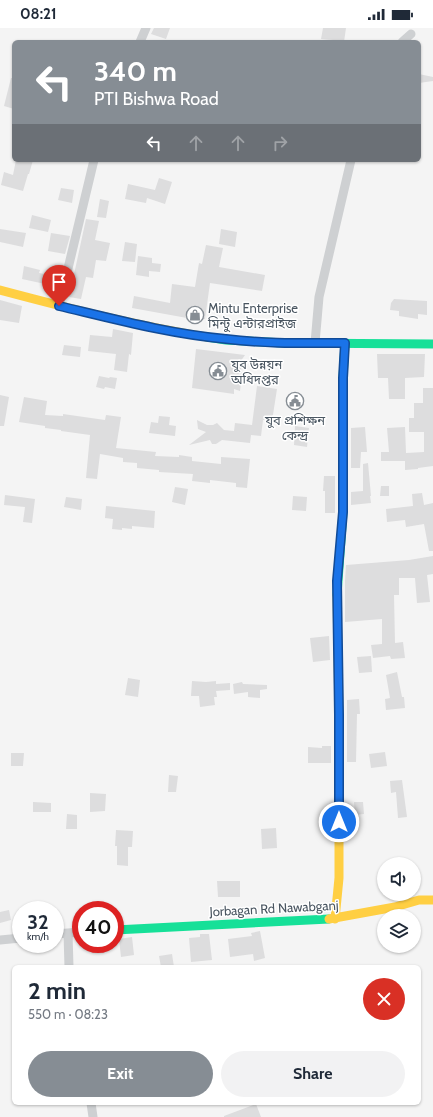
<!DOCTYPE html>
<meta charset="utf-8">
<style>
:root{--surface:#fff;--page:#f2f2f3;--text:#1f2937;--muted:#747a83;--accent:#868d94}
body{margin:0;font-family:Cabin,"Noto Sans Bengali",sans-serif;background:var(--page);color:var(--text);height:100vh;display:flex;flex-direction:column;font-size:15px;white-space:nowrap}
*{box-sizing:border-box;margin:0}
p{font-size:13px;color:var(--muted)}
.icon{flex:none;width:22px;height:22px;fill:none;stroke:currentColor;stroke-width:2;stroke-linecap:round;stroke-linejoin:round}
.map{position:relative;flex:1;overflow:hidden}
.drawer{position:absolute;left:12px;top:937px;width:409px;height:140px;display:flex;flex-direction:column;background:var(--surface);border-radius:6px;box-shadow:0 1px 3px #0004}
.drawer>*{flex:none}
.banner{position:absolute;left:12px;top:12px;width:409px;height:122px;border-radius:6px;box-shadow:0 1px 3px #0004;background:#868d94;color:#fff;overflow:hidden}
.tools{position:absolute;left:377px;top:829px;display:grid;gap:8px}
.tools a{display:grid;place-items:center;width:44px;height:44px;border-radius:50%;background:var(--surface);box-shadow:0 1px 3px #0004;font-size:20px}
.speed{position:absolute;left:12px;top:873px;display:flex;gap:8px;font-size:20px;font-weight:700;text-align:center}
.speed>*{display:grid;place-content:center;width:52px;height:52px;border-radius:50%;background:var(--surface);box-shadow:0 1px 3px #0004;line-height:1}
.speed small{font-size:10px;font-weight:400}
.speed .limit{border:6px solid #d22;background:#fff;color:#111}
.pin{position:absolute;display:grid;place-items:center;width:34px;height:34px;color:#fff;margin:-41px -17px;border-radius:50% 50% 50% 0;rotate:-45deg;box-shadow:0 0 4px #0007}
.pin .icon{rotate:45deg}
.me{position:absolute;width:44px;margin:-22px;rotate:0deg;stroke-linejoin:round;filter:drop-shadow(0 0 3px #0008)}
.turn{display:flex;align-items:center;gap:14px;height:84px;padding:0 16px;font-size:18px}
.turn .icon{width:52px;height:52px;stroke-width:2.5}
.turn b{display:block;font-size:28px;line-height:34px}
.lanes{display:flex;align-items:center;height:38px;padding:0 16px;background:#0003;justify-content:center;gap:20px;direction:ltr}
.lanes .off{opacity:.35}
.round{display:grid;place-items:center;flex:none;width:42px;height:42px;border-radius:21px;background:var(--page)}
.overview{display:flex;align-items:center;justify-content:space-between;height:68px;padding:0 16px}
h1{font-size:24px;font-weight:700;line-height:30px}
.cta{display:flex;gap:8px;margin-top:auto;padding:8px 16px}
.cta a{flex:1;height:46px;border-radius:24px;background:var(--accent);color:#fff;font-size:16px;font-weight:700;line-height:46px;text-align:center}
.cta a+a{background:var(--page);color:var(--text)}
.status{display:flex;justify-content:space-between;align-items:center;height:28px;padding:0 20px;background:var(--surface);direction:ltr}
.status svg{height:11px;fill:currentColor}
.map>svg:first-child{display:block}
</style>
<div class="status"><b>08:21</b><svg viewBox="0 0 49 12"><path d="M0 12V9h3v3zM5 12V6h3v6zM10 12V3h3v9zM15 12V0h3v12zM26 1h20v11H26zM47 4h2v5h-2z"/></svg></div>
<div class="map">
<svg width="433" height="1089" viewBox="0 0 433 1089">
<rect width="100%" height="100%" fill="#f4f4f4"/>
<path fill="#ddddde" d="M154,0H170L166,11L151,6Z
M323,0H346L344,14H333V12L321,11Z
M419,46L433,49V53L419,55Z
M11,50H14V81L4,78Z
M16,132H33L29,146H28L23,163L1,157L4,144L13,147Z
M159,150L172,154L165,176L147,170L146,175L125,171L128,156L155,162Z
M61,160L74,162L72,175L58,172Z
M100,171L109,173L106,190L97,189Z
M32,187L51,192L48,204L29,200Z
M86,191L99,193L95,212L110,215L106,233L96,232L93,250L86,249L81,271L69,269L70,263H69L72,251H73Z
M0,201L26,205L23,219L0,214Z
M221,201L237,204L235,219L219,216Z
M51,205L70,208L65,226L48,223Z
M125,214L137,216L135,234L122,233Z
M206,217L223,220L219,239L265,247L262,263L210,255L205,291L187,288V290L132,280L134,268L170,275L172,256L195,259L199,235L202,236Z
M138,228L152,230V235L161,236L160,244L149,243V249L136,247Z
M24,238L40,242L39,245L60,249L57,261L45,259V256L22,251Z
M394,271L427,273V287L418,286V291L399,288V283L390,282L391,275Z
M0,272L22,278L19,295L0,292Z
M113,301L133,305L131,327L129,326L127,344L114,342L116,326L88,323L90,307L112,309Z
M64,317L81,319L80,329L62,327Z
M196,321L245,327L238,337L241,340L242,346L240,363L234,361V366L192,360Z
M377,326H425L424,349L405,350V371H389L388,350H378Z
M99,348L109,350L110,349L117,350L115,361L105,359L104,361L96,359Z
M257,358L277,361L272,393L263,392L261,408L251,407L250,415L222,412L216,416H212L210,412L189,417L206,404L198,401L197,392L207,397H213L217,395L224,402L234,403L235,395L252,397Z
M423,360H433V438L418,440V441L405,442V433H381V424H389L387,400L405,399L406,425L424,424V404H409V390H414V375H423Z
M0,367L9,369L4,398H0Z
M24,369L47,373L45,387L63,388V386L105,392L106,387L121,389L116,420L156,424L155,428L179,429V427L192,429V433L221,436V429L250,431L247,460L236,459V455L210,452V455L192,453L193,446L159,444V442L137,440V435L123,434V430L100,426L97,451L86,450L90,407L61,403V402L45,400V398L19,394Z
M159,388L170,389L169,397L176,398L175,408L149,405L151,394L158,395Z
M295,398L309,400L307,419L294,417Z
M365,399L367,424H361L360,440H351V400Z
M368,435L371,468H370L371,475L351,477V464L363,463V436Z
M324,448H335V485H325V463H323Z
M381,458H389V468H380Z
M175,459L188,461L185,477L172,474Z
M422,465L424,477L433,475V523H429L424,496L406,499L405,492L387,494L386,481L413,478L412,466Z
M5,467L35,471L32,495L23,494L25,479L4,477Z
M293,468L307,469L306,483L292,482Z
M66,469L82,471L81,482L64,479Z
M106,478L155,483L154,500L132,498V501L122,500V502L112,501L113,491L105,490Z
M433,528V546L427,547L430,574L417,575L415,550H399V567H394L395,615L403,614L405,630L391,631L390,628L373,630L371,617L382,616V591L345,594V553L346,537L409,532Z
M329,608L330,632L313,634L310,610Z
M371,628L372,644L359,645L357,629Z
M397,644L402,669H404L405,680L386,682L385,671L390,670L386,647Z
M128,650L140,652L138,669L125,667Z
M192,653L206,654L216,653V656L230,655V662L216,663L217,669H214L215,677L200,679L199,668H191Z
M242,654L243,656L267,657V661L260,662V670L248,669V664L234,666L233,656Z
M359,671L360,686H357L356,734H347V672Z
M322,718H331V735H308V719L322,720Z
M385,724L387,738L371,740L369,726Z
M11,725H24L23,738H11Z
M169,747L178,748L176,764H168Z
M402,752L407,789L398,790L396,764L391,765L390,753Z
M90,765L106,766L105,783L90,784Z
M33,774L51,775V784H33Z
M354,774H363L364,786L355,787Z
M67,786L77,787V801H66Z
M326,786H331V805H326Z
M276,800L277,820L262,821L261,801Z
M116,802L133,803L132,819H128V838L117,837V818H115Z
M217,853H240V869H218Z
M9,882L11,892L0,895V884Z
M260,903L265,930L254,933L253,926L230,929L228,911L252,908L251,905Z
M200,906H209L212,932L191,934L189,910L200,909Z
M132,909L134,927L121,929L119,911Z
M172,926L174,939H161L159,928Z
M256,1076L261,1089H224V1088Z"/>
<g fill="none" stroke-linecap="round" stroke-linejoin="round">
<path stroke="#ced0d2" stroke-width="9" d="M140,14L146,0
M402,14L411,6
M59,278L94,132
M315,315L319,269L351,132
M68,905L69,939
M55,906L81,904
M0,912L21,910
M91,1075L93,1089"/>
<path stroke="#16e098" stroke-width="9" d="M207,309L226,312L286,315L433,316
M337,567L343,484V350L345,315
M115,902L329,891"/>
<path stroke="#ffcf43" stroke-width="9" d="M0,262C68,280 137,298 207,309
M329,891L395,879L419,872H433
M335,891L339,850V687L337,567"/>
</g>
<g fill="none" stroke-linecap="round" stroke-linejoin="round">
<defs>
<path id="route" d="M59,278C114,291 170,306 226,311C266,316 306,315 345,315L343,350V484L337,553L339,687V794"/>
</defs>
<use href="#route" stroke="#114b97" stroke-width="10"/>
<use href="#route" stroke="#1a73e8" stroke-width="7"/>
</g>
<defs>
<symbol id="shop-ring" viewBox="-11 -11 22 22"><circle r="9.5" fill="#fff" stroke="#868d94" stroke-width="1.5"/><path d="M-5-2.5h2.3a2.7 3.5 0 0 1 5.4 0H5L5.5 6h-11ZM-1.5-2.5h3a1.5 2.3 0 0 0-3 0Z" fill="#868d94"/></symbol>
<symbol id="civic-ring" viewBox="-11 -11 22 22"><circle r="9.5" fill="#fff" stroke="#868d94" stroke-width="1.5"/><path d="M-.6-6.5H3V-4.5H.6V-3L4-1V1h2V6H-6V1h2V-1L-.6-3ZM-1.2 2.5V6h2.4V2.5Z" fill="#868d94"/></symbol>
</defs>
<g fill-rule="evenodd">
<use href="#shop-ring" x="185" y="277" width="20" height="20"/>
<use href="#civic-ring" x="208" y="333" width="20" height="20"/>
<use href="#civic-ring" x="285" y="363" width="20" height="20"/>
</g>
<g text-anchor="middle" stroke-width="3" stroke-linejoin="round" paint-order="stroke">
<g font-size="13" fill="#4a5661" stroke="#fff" text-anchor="start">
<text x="208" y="285">Mintu Enterprise<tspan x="208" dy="15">মিন্টু এন্টারপ্রাইজ</tspan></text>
<text x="231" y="341">যুব উন্নয়ন<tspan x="231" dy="15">অধিদপ্তর</tspan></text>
<text x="295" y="397" text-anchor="middle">যুব প্রশিক্ষন<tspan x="295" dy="15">কেন্দ্র</tspan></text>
</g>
<g font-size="13" fill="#4a5661" stroke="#fff">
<text transform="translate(274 880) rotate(-3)" y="5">Jorbagan Rd Nawabganj</text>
</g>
</g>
</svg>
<div class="tools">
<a><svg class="icon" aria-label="sound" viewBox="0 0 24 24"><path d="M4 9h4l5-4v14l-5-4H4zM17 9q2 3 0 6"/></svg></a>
<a><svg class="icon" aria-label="layers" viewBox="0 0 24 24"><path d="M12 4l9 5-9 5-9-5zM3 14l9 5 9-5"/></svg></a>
</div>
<div class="speed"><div>32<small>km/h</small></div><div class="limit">40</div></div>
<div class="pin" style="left:59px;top:278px;background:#d93025"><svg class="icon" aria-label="arrive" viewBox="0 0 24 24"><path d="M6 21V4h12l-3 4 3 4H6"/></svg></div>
<svg class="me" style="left:339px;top:794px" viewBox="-20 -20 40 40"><circle r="17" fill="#1a73e8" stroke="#fff" stroke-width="3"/><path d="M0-11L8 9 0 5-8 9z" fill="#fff"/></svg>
<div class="banner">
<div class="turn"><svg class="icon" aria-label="left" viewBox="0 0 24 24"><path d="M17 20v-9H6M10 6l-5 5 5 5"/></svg><div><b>340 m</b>PTI Bishwa Road</div></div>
<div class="lanes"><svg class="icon" aria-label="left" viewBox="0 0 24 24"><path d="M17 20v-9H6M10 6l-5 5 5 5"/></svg><svg class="icon off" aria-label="ahead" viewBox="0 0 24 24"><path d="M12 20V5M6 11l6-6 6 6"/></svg><svg class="icon off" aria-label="ahead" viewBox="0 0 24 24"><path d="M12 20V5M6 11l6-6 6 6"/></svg><svg class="icon off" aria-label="right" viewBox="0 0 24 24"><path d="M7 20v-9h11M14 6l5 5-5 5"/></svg></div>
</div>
<section class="drawer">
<div class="overview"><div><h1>2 min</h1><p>550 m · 08:23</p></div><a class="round" style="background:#d93025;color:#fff"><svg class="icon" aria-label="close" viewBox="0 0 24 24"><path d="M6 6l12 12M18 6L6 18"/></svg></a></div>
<div class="cta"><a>Exit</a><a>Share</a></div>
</section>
</div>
